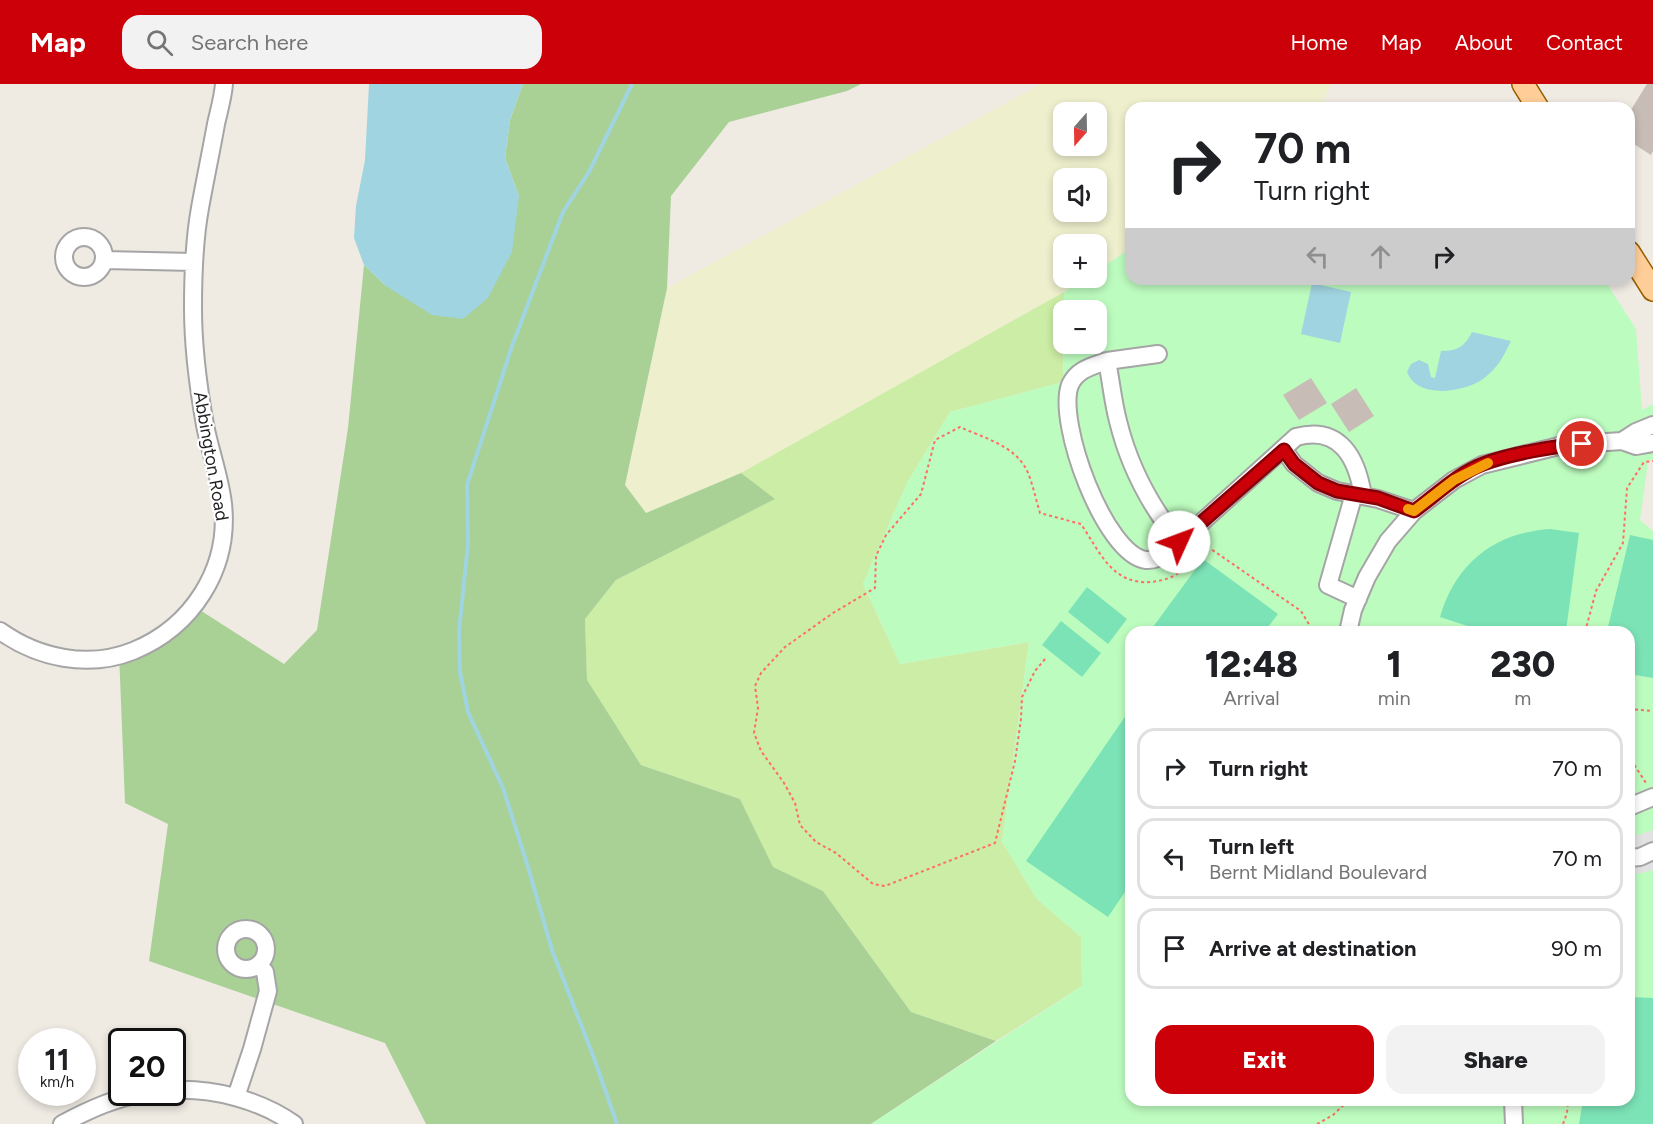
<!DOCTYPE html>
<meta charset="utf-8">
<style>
:root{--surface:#fff;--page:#f2f2f2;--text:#202124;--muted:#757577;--line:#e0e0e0;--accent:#cb0009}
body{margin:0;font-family:Figtree,sans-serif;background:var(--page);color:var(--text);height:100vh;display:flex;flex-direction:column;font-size:22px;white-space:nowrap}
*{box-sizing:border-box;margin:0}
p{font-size:20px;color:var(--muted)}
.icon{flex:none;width:33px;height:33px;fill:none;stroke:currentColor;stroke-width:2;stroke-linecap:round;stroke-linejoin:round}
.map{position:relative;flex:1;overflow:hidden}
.panel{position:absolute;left:1125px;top:542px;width:510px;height:480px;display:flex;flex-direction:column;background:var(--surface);border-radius:18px;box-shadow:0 3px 9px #0003}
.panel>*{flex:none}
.top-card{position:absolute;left:1125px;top:18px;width:510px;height:183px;border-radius:18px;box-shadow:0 3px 9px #0003;background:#fff;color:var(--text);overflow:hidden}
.needle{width:39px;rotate:200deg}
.controls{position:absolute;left:1053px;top:18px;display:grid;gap:12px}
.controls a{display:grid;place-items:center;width:54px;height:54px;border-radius:12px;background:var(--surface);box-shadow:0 3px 9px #0003;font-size:30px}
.speed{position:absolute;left:18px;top:944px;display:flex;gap:12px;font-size:30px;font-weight:700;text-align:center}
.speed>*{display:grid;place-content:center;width:78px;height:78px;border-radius:50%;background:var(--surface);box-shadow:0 3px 9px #0003;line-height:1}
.speed small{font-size:15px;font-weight:400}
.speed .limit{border:3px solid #111;border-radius:9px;background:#fff;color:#111}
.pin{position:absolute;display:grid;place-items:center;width:51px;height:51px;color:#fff;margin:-26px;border:3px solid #fff;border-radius:50%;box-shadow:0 2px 6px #0007}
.me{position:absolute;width:66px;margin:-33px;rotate:47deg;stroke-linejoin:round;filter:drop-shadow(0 0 4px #0008)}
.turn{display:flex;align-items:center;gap:21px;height:126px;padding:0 30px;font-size:27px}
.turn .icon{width:78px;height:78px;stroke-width:2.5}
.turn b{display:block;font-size:42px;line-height:51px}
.lanes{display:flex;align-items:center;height:57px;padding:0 30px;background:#0003;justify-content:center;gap:30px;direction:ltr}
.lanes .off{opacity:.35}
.eta{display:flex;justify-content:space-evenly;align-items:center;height:102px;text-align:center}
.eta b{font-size:36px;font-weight:800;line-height:42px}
.primary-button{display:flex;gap:12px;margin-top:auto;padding:12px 30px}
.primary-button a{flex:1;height:69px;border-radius:18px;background:var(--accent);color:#fff;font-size:24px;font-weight:800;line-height:69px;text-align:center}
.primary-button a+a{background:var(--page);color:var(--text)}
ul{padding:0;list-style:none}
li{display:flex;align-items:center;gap:18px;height:81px;margin:0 12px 9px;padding:0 18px;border:3px solid var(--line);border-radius:18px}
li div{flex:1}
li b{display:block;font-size:22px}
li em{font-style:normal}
header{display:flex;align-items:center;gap:36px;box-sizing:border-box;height:84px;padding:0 30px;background:var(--accent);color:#fff}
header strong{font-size:28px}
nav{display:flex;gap:33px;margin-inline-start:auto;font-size:21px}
.search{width:420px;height:54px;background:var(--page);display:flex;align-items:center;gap:15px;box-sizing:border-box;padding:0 21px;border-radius:18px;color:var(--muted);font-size:22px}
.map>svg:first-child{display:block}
</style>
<header>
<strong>Map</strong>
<div class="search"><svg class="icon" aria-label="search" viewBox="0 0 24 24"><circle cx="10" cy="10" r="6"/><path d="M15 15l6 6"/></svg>Search here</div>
<nav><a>Home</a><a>Map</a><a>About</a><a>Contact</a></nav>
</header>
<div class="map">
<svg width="1653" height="1040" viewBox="0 0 1653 1040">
<rect width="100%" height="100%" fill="#efebe3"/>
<path fill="#eeefcd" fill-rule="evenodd" d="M1041,0H1331L1320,24H1131V164L1097,187L1096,160H1064V194H1087L1064,208L741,389L646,429L625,401L667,204ZM1064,28H1096V62H1064ZM1064,94H1096V128H1064Z"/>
<path fill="#cceda5" d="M1064,208L1063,298L950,328L907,399L863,500L900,580L1029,558L1002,758L1037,815L1081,853L1082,902L996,957L911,928L823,807L773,784L740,715L641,681L587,597L585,535L616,496L774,415L741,389Z"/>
<path fill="#a9d195" d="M523,0H861L847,7L729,38L671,112L667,204L625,401L646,429L741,389L775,415L616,496L585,535L587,596L641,681L740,715L773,783L823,807L911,928L996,957L871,1040H426L385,959L149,877L168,740L125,719L119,568L192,521L284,580L317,546L348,344L364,181L386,202L519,112L505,74L510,36Z"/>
<path fill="#bdfcbf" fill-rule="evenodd" d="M1131,164V195H1604L1636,245L1642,326L1653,320V375L1648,378L1640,436L1653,447V1040H871L1082,902L1081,853L1037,815L1002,758L1029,558L900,580L863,500L907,399L950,328L1063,298L1064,260H1096V226H1064V208L1087,194H1096L1097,187ZM1131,548H1629V1016H1131Z"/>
<path fill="#7ce3b7" d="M1550,445L1579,449L1566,547H1483L1440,533C1456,479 1494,449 1550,445Z
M1630,451L1653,456V594L1629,590V548L1607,547Z
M1203,475L1278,530L1265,547H1150Z
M1087,503L1127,535L1108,560L1068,528Z
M1061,537L1101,569L1082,593L1042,561Z
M1131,624V799L1108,833L1026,777Z
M1629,913L1653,914V1040H1579L1583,1016H1629Z"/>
<path fill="#e2e2e2" d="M1653,746V786L1629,792V754Z"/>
<path fill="#a0d4e0" d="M369,0H523L510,36L505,74L519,112L512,168L488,214L463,235L432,231L386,202L364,181L354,154L356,122L365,76Z
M1312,199L1351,208L1340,259L1301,250Z
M1472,248L1511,257C1504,272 1497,285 1483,295C1464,308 1418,316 1407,288L1411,280L1419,276L1428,280L1431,293L1435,294L1441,267C1458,267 1465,262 1472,248Z"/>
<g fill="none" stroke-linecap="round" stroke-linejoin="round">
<path stroke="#a0d4e0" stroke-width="4" d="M617,1040L594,974L552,866L528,783L503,704L468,628L460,588L459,547L468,460L467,401L512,262L563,128L589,88L632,0"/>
</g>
<path fill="#c7bcb6" d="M1647,0H1653V67L1651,71L1629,57V29Z
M1311,294L1327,319L1299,336L1283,311Z
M1356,304L1374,332L1349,348L1331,320Z"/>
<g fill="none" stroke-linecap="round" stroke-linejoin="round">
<defs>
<path id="minor" d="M64 173a20 20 0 1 1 40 0a20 20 0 1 1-40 0Z
M104,176L194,178
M1107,277L1158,270
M1622,357L1636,348L1653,341
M1284,366L1294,380L1318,399L1337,407L1378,415L1414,427
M1354,410L1328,501L1358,515
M1179,458C1151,423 1129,382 1118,337C1113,318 1111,297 1107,277C1093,282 1077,285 1070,301C1056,338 1105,471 1146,476C1156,477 1163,471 1171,466L1296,353C1340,341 1357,374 1363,412
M0,547C38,574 88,585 133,567C192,543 230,485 223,420C220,393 210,367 205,341C198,302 193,263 193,224C193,191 194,157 200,124C205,96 211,68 216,40C219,27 223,13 224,0
M1348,548L1353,526L1367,493L1388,457L1414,427L1454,396L1482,381L1563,361L1622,357L1636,362L1653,359
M1629,723L1653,713
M1629,774L1640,773L1653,767
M226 865a20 20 0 1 1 40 0a20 20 0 1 1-40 0Z
M172,1006C214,1004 260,1016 294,1040
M236,1013L252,965L268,907L265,888L259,881
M1513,1016L1514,1040
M62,1040C90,1025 117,1013 149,1008"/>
<path id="major" d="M1523,0L1538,24
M1629,168L1653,206"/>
</defs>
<use href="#minor" stroke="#a5a5a5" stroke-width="20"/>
<use href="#major" stroke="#975e00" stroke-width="24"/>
<path stroke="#ff6d64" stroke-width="2" stroke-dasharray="3 3" stroke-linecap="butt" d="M1585,548L1596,507L1623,459L1627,404L1644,378L1653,377
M1045,575L1035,587L1022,613L1021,635L1015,677L995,759L885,802L873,800L836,769L816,758L800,741L795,719L784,699L761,667L754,649L758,624L755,602L761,589L785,563L833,529L875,504L876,472L886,451L921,410L935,356L960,343C984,354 1017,362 1028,389C1033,401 1036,416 1040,429L1081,440C1100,468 1112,501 1151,498C1160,497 1169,495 1177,490C1189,483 1193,467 1208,463L1301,527L1310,542V548
M1629,625L1653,627
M1631,676L1646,699
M1317,1040L1333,1031L1349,1016
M1563,1040L1567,1029L1568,1016"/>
<use href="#minor" stroke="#fff" stroke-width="16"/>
<use href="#major" stroke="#ffce98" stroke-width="21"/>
</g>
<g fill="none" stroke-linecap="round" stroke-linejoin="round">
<defs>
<path id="route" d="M1179,458L1284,366L1294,380L1318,399L1337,407L1378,414L1414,427C1436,411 1457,390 1483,380C1509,370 1555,362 1582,360"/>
</defs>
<use href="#route" stroke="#840006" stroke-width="15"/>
<use href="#route" stroke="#cb0009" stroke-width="10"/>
<path stroke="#f59e0b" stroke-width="10" d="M1408,425L1414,427L1454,396L1488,379"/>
</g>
<g text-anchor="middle" stroke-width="4.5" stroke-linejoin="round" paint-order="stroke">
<g font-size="18" fill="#1e1e1e" stroke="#fff">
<text transform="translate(211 372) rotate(80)" y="6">Abbington Road</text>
</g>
</g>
</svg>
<div class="controls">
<a><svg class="needle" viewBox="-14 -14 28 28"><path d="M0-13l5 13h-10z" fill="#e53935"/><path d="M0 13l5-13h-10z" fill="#757577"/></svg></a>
<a><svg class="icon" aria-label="sound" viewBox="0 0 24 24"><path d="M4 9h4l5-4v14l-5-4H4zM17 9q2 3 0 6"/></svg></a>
<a>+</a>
<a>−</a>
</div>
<div class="speed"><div>11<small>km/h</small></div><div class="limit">20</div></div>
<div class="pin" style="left:1582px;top:360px;background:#d93025"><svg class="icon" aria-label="arrive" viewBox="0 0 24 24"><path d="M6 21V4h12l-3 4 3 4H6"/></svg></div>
<svg class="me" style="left:1179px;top:458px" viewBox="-20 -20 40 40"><circle r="19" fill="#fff"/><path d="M0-13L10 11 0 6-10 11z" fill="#cb0009"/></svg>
<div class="top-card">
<div class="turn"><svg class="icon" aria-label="right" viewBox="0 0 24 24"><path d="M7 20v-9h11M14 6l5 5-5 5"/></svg><div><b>70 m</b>Turn right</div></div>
<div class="lanes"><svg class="icon off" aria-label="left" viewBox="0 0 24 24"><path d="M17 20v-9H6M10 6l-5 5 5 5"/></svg><svg class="icon off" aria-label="ahead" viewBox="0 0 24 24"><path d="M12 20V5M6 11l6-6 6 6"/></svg><svg class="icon" aria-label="right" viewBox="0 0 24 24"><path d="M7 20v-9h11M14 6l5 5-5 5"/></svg></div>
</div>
<section class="panel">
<div class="eta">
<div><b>12:48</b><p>Arrival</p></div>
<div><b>1</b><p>min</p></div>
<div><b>230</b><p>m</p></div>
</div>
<ul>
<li><svg class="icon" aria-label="right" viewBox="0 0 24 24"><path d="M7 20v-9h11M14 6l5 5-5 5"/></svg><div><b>Turn right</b></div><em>70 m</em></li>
<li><svg class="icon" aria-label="left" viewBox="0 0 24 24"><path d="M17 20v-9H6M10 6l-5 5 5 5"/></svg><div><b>Turn left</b><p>Bernt Midland Boulevard</p></div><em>70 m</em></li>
<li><svg class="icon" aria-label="arrive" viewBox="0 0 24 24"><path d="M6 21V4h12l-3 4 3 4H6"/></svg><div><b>Arrive at destination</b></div><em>90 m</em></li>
</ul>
<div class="primary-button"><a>Exit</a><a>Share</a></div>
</section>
</div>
